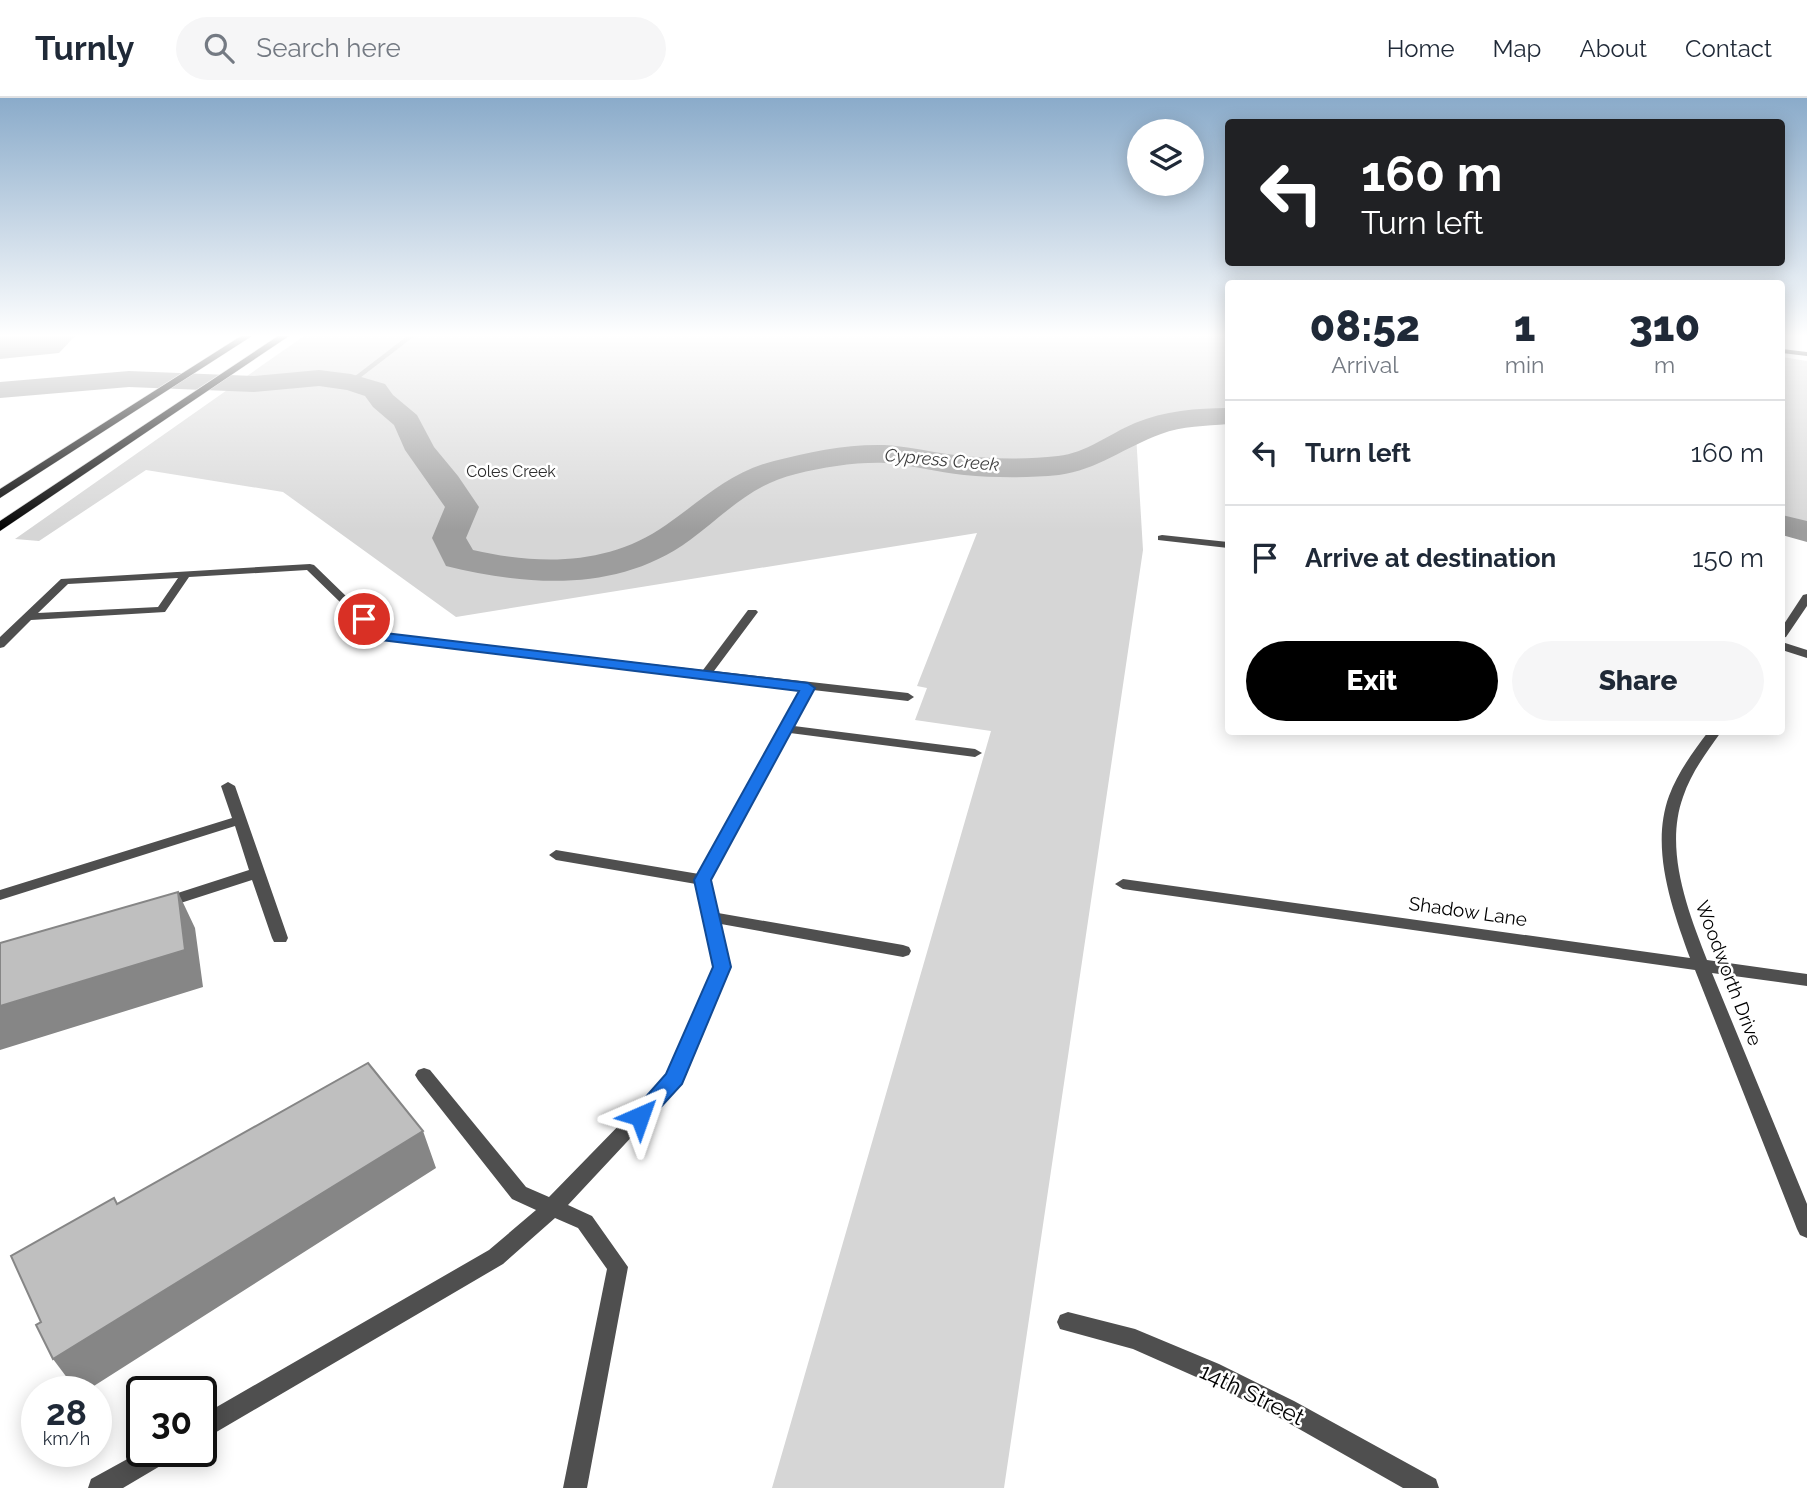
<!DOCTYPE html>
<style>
:root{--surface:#fff;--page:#f6f6f7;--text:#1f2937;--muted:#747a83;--line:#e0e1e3;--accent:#000}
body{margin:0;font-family:Raleway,sans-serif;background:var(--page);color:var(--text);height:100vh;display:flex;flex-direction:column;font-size:26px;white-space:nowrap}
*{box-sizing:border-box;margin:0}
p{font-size:23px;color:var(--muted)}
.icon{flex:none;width:38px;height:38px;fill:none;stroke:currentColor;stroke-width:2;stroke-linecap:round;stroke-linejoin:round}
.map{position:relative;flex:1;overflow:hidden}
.details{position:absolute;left:1225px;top:182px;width:560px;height:455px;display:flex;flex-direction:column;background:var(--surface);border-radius:7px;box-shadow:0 4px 18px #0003}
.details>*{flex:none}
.guide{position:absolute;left:1225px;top:21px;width:560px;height:147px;border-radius:7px;box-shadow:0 4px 18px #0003;background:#202124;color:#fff;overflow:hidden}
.fabs{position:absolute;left:1127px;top:21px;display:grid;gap:14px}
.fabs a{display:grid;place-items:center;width:77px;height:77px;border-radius:50%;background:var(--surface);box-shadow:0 4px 18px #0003;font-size:35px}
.speed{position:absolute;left:21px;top:1278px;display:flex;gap:14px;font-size:35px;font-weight:700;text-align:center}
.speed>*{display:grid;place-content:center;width:91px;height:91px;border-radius:50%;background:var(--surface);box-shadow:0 4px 18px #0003;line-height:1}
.speed small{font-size:18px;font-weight:400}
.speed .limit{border:4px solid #111;border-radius:10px;background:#fff;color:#111}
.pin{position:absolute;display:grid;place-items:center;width:60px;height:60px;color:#fff;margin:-30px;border:4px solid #fff;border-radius:50%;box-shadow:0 2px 7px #0007}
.me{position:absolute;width:77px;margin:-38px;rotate:43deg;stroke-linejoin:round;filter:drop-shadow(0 0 5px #0008)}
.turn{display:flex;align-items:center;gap:24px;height:147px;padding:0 21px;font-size:32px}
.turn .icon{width:91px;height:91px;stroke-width:2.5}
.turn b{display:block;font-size:49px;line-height:60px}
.eta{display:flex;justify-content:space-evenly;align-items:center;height:119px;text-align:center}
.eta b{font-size:42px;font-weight:800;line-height:49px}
.button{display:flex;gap:14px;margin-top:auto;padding:14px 21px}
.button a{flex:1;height:80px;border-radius:42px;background:var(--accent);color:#fff;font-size:28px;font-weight:800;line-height:80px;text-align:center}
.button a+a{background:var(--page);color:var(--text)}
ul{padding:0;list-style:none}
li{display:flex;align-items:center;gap:21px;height:105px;padding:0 21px;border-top:2px solid var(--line)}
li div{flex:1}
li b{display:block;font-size:26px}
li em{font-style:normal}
header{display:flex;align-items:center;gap:42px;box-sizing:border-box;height:98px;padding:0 35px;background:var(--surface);border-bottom:2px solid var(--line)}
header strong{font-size:33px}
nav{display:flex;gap:38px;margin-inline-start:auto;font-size:24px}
.search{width:490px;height:63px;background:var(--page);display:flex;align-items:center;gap:18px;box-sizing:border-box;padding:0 24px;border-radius:38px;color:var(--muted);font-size:26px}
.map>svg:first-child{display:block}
</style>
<header>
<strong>Turnly</strong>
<div class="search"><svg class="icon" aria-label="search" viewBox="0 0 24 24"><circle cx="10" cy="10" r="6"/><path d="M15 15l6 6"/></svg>Search here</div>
<nav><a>Home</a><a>Map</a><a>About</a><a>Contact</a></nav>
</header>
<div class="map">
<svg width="1807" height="1390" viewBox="0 0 1807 1390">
<rect width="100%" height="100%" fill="#fff"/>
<path fill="#d6d6d6" d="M304,238H1228V318L1184,320L1136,336L1143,452L1004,1390H772L991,633L915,622L927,590L917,588L977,435L456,519L283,394L146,372L39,443L15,441Z
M1782,259L1807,263V434L1782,427Z"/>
<path fill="#9d9d9d" d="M0,238H75L59,255L0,261Z"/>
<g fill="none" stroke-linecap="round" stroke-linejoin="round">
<path stroke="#9d9d9d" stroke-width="4.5" d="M351,284L411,238"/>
<path fill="#9d9d9d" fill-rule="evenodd" d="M319,272L351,276L385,286L393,297L417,317L434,349L458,378L479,409L466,440L473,452C539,467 608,468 666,427C702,402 730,374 774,363C809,354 847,346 884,347C905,348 926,353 947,356C983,361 1021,362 1058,358C1086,355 1109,336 1135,325C1164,313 1197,310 1228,310V326C1206,328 1182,328 1161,336C1125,349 1097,372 1059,377C1027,380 995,380 964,377C937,374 912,367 885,365C856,364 825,369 796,376C752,386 725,416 690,442C618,495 528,488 446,468L432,440L445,409L405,352L394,327L373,309L365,298L347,292L319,288L254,294L129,289L0,300V284L129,273L254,278Z
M1782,417L1807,423V444L1782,437Z"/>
<defs>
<path id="primary" d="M241,238H252L0,400V391Z
M278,238H289L0,433V423Z"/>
</defs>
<use href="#primary" stroke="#dbdbdb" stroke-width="1"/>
<path fill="#4f4f4f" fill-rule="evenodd" d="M1162,437L1228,444V450L1158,442V438Z
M310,466L314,467L384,535L703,572L748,512H756L758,514L714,573L908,595L914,599L908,603L813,592L794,628L975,651L982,655L975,659L790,635L711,782L718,815L903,847L909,849L911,853L909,857L903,859L721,826L730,868L681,986L568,1107L592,1118L628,1169L587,1390H563L607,1171L578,1130L555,1120L503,1166L201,1343V1318L489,1152L536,1112L512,1101L418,982L415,977L418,972L424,970L430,972L526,1089L549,1099L668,977L714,868L696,786L556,762L549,757L556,752L699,776L802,590L381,542L377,540L307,472L189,479L165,514L31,522L4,549L0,550V539L61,481ZM178,480L158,509L38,515L68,486Z
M1807,496V508L1786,539L1782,540V529L1803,497Z
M1782,544L1807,552V560L1782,552Z
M1708,634H1721C1706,655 1691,675 1683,699C1664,752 1688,813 1707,862L1807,876V888L1712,875L1807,1106V1140L1800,1137L1797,1131L1695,872L1123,791L1115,786L1123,781L1690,860C1672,810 1650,750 1669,698C1678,674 1693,654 1708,634Z
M228,684L235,688L288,840L286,844H274L272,840L252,782L162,811L156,810L154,806L156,802L249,772L235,728L0,802V792L232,720L221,688Z
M1068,1214L1135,1231L1219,1266L1294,1303L1436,1381L1439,1390H1403L1278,1319L1203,1282L1133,1251L1060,1231L1057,1224L1060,1217Z
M142,1353H176L172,1361L123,1390H88L91,1381Z"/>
<path fill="#1c1c1c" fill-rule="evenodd" d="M1782,251L1807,254V258L1782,255Z"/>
<use href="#primary" fill="#000" fill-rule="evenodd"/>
</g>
<path fill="#868686" d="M178,794L195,830L203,889L0,952V908Z
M423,1033L436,1070L86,1293H77L53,1261Z"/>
<path fill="#bfbfbf" stroke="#868686" stroke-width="2" d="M178,794L185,852L0,908V845Z
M368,965L423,1033L53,1261L36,1227L41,1224L11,1158L114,1100L117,1106Z"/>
<linearGradient id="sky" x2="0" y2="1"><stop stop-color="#8aabca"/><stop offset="0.55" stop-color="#fff"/><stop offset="1" stop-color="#fff" stop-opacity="0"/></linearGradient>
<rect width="1807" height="432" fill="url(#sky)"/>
<path fill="#1a73e8" stroke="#114b97" stroke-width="2" d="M364,517L385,535L808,585L815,590L711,782L731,869L682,986L647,1024L640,1026L632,1024L629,1018L666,976L713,869L694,782L799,593L381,542L377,541L359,524L357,521Z"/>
<g text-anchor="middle" stroke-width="5" stroke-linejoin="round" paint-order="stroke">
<g font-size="16" fill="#2d2d2d" stroke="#fff">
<text x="511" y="379">Coles Creek</text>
</g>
<g font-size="18" font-style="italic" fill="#3e3e3e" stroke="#fff">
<text transform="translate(942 362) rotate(5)" y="6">Cypress Creek</text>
</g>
<g font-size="19" fill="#000" stroke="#fff">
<text transform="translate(1468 813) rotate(8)" y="7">Shadow Lane</text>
<text transform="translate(1729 875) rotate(69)" y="7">Woodworth Drive</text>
</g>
<g font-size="23" fill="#000" stroke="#fff">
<text transform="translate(1252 1296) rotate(26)" y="8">14th Street</text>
</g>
</g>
</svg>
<div class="fabs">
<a><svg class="icon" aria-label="layers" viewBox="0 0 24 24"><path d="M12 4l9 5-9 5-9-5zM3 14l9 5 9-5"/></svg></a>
</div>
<div class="speed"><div>28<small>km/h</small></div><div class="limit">30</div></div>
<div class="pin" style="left:364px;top:521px;background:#d93025"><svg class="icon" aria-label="arrive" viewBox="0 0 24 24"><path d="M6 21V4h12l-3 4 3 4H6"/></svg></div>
<svg class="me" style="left:640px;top:1018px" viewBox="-20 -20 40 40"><path d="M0-17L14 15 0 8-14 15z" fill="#1a73e8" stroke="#fff" stroke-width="4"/></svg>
<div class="guide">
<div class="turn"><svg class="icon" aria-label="left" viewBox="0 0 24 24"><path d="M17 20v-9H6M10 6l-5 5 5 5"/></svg><div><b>160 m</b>Turn left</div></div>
</div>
<section class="details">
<div class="eta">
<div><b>08:52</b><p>Arrival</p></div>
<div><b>1</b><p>min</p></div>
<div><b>310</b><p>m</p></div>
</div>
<ul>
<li><svg class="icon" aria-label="left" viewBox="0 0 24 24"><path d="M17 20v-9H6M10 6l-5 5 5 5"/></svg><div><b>Turn left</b></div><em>160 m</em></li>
<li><svg class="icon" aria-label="arrive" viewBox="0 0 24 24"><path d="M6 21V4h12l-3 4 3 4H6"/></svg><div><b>Arrive at destination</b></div><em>150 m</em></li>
</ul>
<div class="button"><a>Exit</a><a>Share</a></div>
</section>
</div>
